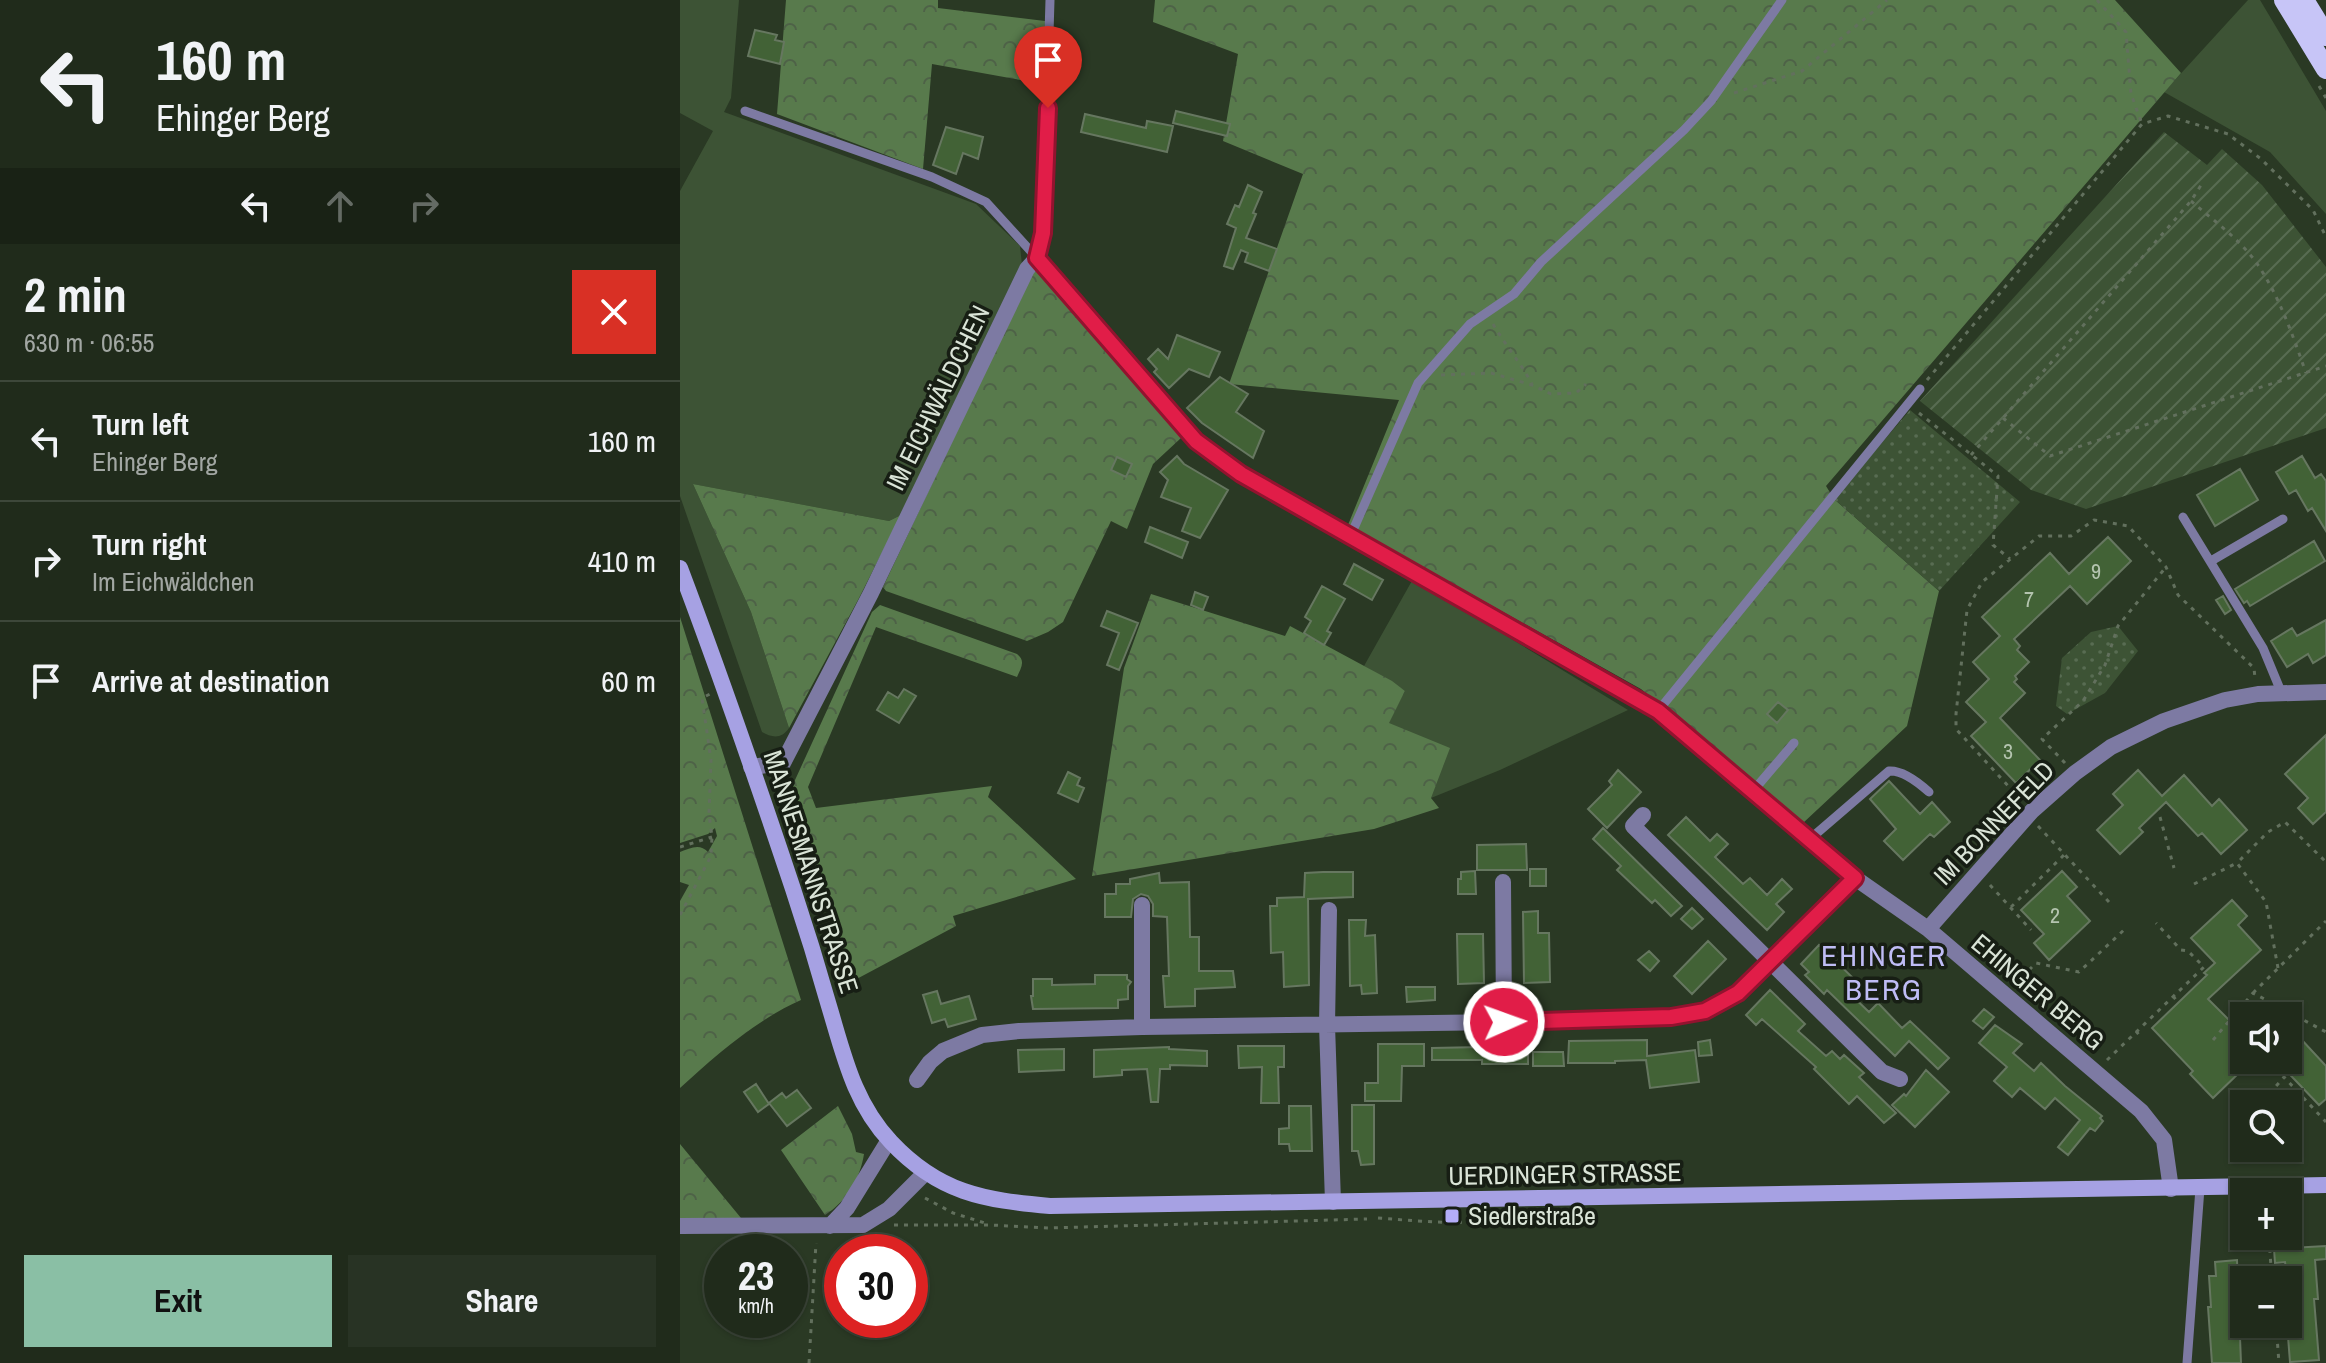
<!DOCTYPE html>
<meta charset="utf-8">
<style>
:root{--surface:#202b1b;--page:#283324;--text:#f1f3f6;--muted:#a2a7a3;--line:#3d473a;--accent:#8abfa5}
body{margin:0;font-family:"Archivo Narrow",sans-serif;background:var(--page);color:var(--text);height:100vh;display:flex;flex-direction:column;font-size:30px;white-space:nowrap}
*{box-sizing:border-box;margin:0}
p{font-size:26px;color:var(--muted)}
.icon{flex:none;width:44px;height:44px;fill:none;stroke:currentColor;stroke-width:2;stroke-linecap:round;stroke-linejoin:round}
.map{position:relative;flex:1;overflow:hidden}
.side{display:flex;flex-direction:column;background:var(--surface);width:680px}
.side>*{flex:none}
.hud{background:#202b1b;color:var(--text);overflow:hidden}
.controls{position:absolute;left:1550px;top:1002px;display:grid;gap:16px}
.controls a{display:grid;place-items:center;width:72px;height:72px;border-radius:0px;background:var(--surface);box-shadow:0 2px 6px #0004,0 0 0 2px var(--line);font-size:40px}
.speed{position:absolute;left:24px;top:1234px;display:flex;gap:16px;font-size:40px;font-weight:700;text-align:center}
.speed>*{display:grid;place-content:center;width:104px;height:104px;border-radius:50%;background:var(--surface);box-shadow:0 2px 6px #0004,0 0 0 2px var(--line);line-height:1}
.speed small{font-size:20px;font-weight:400}
.speed .limit{border:12px solid #d22;background:#fff;color:#111}
.pin{position:absolute;display:grid;place-items:center;width:68px;height:68px;color:#fff;margin:-82px -34px;border-radius:50% 50% 50% 0;rotate:-45deg;box-shadow:0 0 8px #0007}
.pin .icon{rotate:45deg}
.me{position:absolute;width:88px;margin:-44px;rotate:88deg;stroke-linejoin:round;filter:drop-shadow(0 0 6px #0008)}
.turn{display:flex;align-items:center;gap:28px;height:168px;padding:0 24px;font-size:36px}
.turn .icon{width:104px;height:104px;stroke-width:2.5}
.turn b{display:block;font-size:56px;line-height:68px}
.lanes{display:flex;align-items:center;height:76px;padding:0 24px;background:#0003;justify-content:center;gap:40px;direction:ltr}
.lanes .off{opacity:.35}
.round{display:grid;place-items:center;flex:none;width:84px;height:84px;border-radius:0px;background:var(--page)}
.head{display:flex;align-items:center;justify-content:space-between;height:136px;padding:0 24px}
h1{font-size:48px;font-weight:800;line-height:60px}
.action{display:flex;gap:16px;margin-top:auto;padding:16px 24px}
.action a{flex:1;height:92px;border-radius:0px;background:var(--accent);color:#111;font-size:32px;font-weight:800;line-height:92px;text-align:center}
.action a+a{background:var(--page);color:var(--text)}
ul{padding:0;list-style:none}
li{display:flex;align-items:center;gap:24px;height:120px;padding:0 24px;border-top:2px solid var(--line)}
li div{flex:1}
li b{display:block;font-size:30px}
li em{font-style:normal}
main{display:flex;flex:1;min-height:0}
.map>svg:first-child{display:block}
</style>
<main>
<section class="side">
<div class="hud">
<div class="turn"><svg class="icon" aria-label="left" viewBox="0 0 24 24"><path d="M17 20v-9H6M10 6l-5 5 5 5"/></svg><div><b>160 m</b>Ehinger Berg</div></div>
<div class="lanes"><svg class="icon" aria-label="left" viewBox="0 0 24 24"><path d="M17 20v-9H6M10 6l-5 5 5 5"/></svg><svg class="icon off" aria-label="ahead" viewBox="0 0 24 24"><path d="M12 20V5M6 11l6-6 6 6"/></svg><svg class="icon off" aria-label="right" viewBox="0 0 24 24"><path d="M7 20v-9h11M14 6l5 5-5 5"/></svg></div>
</div>
<div class="head"><div><h1>2 min</h1><p>630 m · 06:55</p></div><a class="round" style="background:#d93025;color:#fff"><svg class="icon" aria-label="close" viewBox="0 0 24 24"><path d="M6 6l12 12M18 6L6 18"/></svg></a></div>
<ul>
<li><svg class="icon" aria-label="left" viewBox="0 0 24 24"><path d="M17 20v-9H6M10 6l-5 5 5 5"/></svg><div><b>Turn left</b><p>Ehinger Berg</p></div><em>160 m</em></li>
<li><svg class="icon" aria-label="right" viewBox="0 0 24 24"><path d="M7 20v-9h11M14 6l5 5-5 5"/></svg><div><b>Turn right</b><p>Im Eichwäldchen</p></div><em>410 m</em></li>
<li><svg class="icon" aria-label="arrive" viewBox="0 0 24 24"><path d="M6 21V4h12l-3 4 3 4H6"/></svg><div><b>Arrive at destination</b></div><em>60 m</em></li>
</ul>
<div class="action"><a>Exit</a><a>Share</a></div>
</section>
<div class="map">
<svg width="1646" height="1363" viewBox="0 0 1646 1363">
<defs>
<pattern id="forest-crowns" width="20" height="18" patternUnits="userSpaceOnUse" patternTransform="scale(2)"><rect width="20" height="18" fill="#587a4c"/><path d="M2 6a3 3 0 1 1 6 0M12 15a3 3 0 1 1 6 0" fill="none" stroke="#4e6247"/></pattern>
<pattern id="park-dots" width="8" height="8" patternUnits="userSpaceOnUse" patternTransform="scale(2)"><rect width="8" height="8" fill="#3d5335"/><path d="M2 2h.1M6 6h.1" fill="none" stroke="#586c52" stroke-width="1.8" stroke-linecap="round"/></pattern>
<pattern id="garden-furrows" width="10" height="10" patternUnits="userSpaceOnUse" patternTransform="scale(2)"><rect width="10" height="10" fill="#3d5335"/><path d="M-1 1l2-2M0 10L10 0M9 11l2-2" fill="none" stroke="#586c52"/></pattern>
</defs>
<rect width="100%" height="100%" fill="#2a3924"/>
<path fill="#3d5335" d="M0,0H59L51,98L44,112L296,204L340,246L342,265L221,515L209,521L13,484L71,612L109,728C102,739 92,738 82,732L0,496V191L33,131L0,113Z
M1568,0H1580L1646,111V214L1590,152L1484,92Z
M733,579L948,710L820,770L751,798L708,723L725,691L684,666Z"/>
<path fill="url(#forest-crowns)" d="M106,0H258V8L365,21L363,84L252,64L243,169L97,114Z
M475,0H1435L1501,73L1146,486L1154,499L1259,591L1227,726L1123,823L961,689L668,525L719,400L549,384L623,174L543,141L558,54L473,22Z
M362,270L501,438L473,464L447,529L431,521L383,622L368,632L347,641L206,591L203,587L352,273Z
M13,484L209,521L221,515L178,600L109,728L71,612Z
M471,594L605,636L610,626L712,681L725,691L709,723L770,748L751,798L759,808L694,829L412,876L444,668Z
M200,605L337,654C346,661 341,668 337,677L196,627L128,787L136,808L312,786L308,797L396,879L273,916L276,926L171,982L110,791L192,612Z
M0,617L121,1000C76,1020 36,1055 0,1088V901L9,885L0,882V852C10,848 20,843 28,852L37,836L35,828L28,834L0,843Z
M158,1106L172,1134L176,1152L184,1154C180,1179 167,1201 145,1215L101,1150Z
M0,1144L61,1218L0,1219Z"/>
<path fill="url(#park-dots)" d="M1230,410L1340,502L1259,591L1154,499Z
M1438,626L1458,651L1425,693L1387,714L1376,706L1382,658L1411,632Z"/>
<path fill="url(#garden-furrows)" d="M1484,132L1527,165L1542,149L1582,185L1646,267V428L1406,509L1351,490L1240,401Z"/>
<path fill="#426236" stroke="#667760" stroke-width="2" d="M75,30L97,35L95,40L104,42L100,64L68,56Z
M496,111L550,124L547,136L493,123Z
M405,114L466,128L467,121L493,126L487,152L401,132Z
M266,127L303,137L298,159L283,153L276,174L253,165Z
M568,185L582,192L573,213L576,214L566,238L597,249L589,271L565,262L568,253L561,250L553,269L544,266L556,228L547,224L555,205L559,207Z
M497,335L540,352L529,377L509,369L489,388L474,372L477,369L468,359L478,349L488,359Z
M540,377L568,394L556,412L584,431L573,458L522,423L507,408Z
M497,456L504,464L548,490L520,538L502,531L511,508L481,497L488,480L480,472Z
M1622,456L1635,478L1641,474L1646,481V531L1632,508L1628,511L1616,490L1609,494L1596,472Z
M437,457L452,464L446,477L431,470Z
M1560,469L1578,500L1535,526L1517,495Z
M470,527L508,542L502,558L465,542Z
M1428,537L1451,561L1407,604L1390,586L1334,639L1340,646L1337,650L1349,662L1335,676L1337,679L1334,682L1345,693L1320,718L1360,760L1336,783L1291,736L1306,722L1286,702L1309,679L1293,662L1320,636L1302,617L1370,553L1389,574Z
M1634,541L1645,561L1570,606L1567,601L1564,603L1555,589Z
M674,564L703,580L692,600L664,584Z
M642,586L665,599L647,631L651,633L644,645L624,633L631,621L625,617Z
M515,592L528,597L523,610L511,605Z
M1543,596L1551,610L1545,614L1536,600Z
M427,611L458,623L439,670L427,665L439,633L421,626Z
M1646,620V655L1633,663L1628,654L1607,667L1591,641L1612,628L1617,636Z
M224,689L236,696L219,723L197,710L208,692L218,698Z
M1098,702L1108,710L1097,723L1087,714Z
M1646,735V812L1633,824L1618,808L1628,798L1605,774Z
M938,770L961,792L927,828L908,809L932,785L929,781Z
M1458,770L1482,796L1504,775L1532,806L1539,799L1567,830L1541,854L1522,833L1518,836L1486,802L1459,828L1463,832L1440,854L1417,830L1443,805L1433,794Z
M388,772L400,778L397,785L404,788L398,802L378,793Z
M1209,781L1240,814L1252,802L1270,822L1254,837L1250,834L1223,860L1204,841L1216,829L1190,799Z
M1006,817L1030,841L1037,834L1048,844L1035,857L1063,884L1070,878L1087,895L1102,879L1112,889L1096,904L1104,912L1087,930L988,835Z
M923,828L1002,906L991,916L975,900L972,903L937,870L941,866L913,839Z
M846,844L847,870H797V845Z
M850,869H866V886H850Z
M795,871L796,894H778V879H781V872Z
M1382,871L1397,887L1387,896L1410,921L1369,960L1354,943L1364,934L1341,910Z
M643,872H673V897L628,899L629,985L604,987L603,952L591,953L590,906H597V898L624,897L625,873Z
M479,873L480,883L509,882L510,937H519V971H553L555,987L515,989V1006L485,1007L483,976H489L487,917L473,916V904L468,896L461,894L453,899L451,917H425V894H436V884H450V879Z
M1552,900L1567,916L1558,925L1581,950L1528,999L1557,1028L1564,1022V1068L1533,1098L1510,1074L1513,1071L1472,1028L1527,975L1524,973L1535,963L1511,938Z
M1012,908L1023,919L1012,929L1001,919Z
M858,911V933H869L870,982L844,983L843,912Z
M669,920H686L685,936L695,935L697,993L682,994L681,985L670,986Z
M777,934H803L804,983L778,984Z
M1028,941L1046,959L1012,994L994,976Z
M1139,945L1174,979L1165,989L1189,1012L1198,1003L1222,1028L1230,1021L1269,1058L1258,1069L1229,1041L1215,1056L1147,990L1144,994L1125,975L1129,972L1121,964Z
M969,951L979,961L970,971L958,960Z
M415,975H447V979L451,982L448,986V999L438,1000V1008L353,1009L351,996H353V979H372V985L415,984Z
M726,987H755V1000L727,1002Z
M1090,990L1125,1024L1118,1031L1146,1056L1152,1051L1160,1059L1164,1055L1184,1073L1179,1077L1216,1113L1204,1123L1177,1096L1169,1104L1134,1069L1136,1067L1082,1019L1076,1025L1066,1015Z
M257,991L261,1004L289,996L296,1019L268,1027L265,1019L252,1023L243,995Z
M1304,1009L1314,1017L1303,1029L1293,1021Z
M1315,1025L1342,1044L1333,1053L1354,1071L1361,1063L1385,1086L1422,1116L1420,1118L1423,1121L1415,1131L1410,1128L1388,1155L1378,1147L1400,1120L1375,1098L1365,1109L1340,1088L1332,1097L1314,1081L1327,1067L1299,1043Z
M1608,1025L1646,1066V1099L1639,1105L1596,1060H1608Z
M967,1040V1056L1015,1050L1019,1082L970,1088L966,1060L935,1061V1063H888L889,1041Z
M1030,1040L1032,1055L1019,1056L1018,1042Z
M802,1041L848,1042V1064H802V1060H752V1048L802,1047Z
M698,1044H744V1066H722L721,1101H685V1083H698Z
M558,1046H604V1067H598L599,1103H581L582,1067L559,1068Z
M489,1047V1049L527,1051V1066L490,1065V1069H480L478,1102H471L467,1069L442,1070V1075L414,1077V1050Z
M384,1049V1070L339,1072L338,1050Z
M853,1052H883L884,1066H853Z
M1246,1070L1269,1092L1235,1127L1212,1105L1224,1094L1226,1096Z
M76,1084L89,1104L78,1112L64,1092Z
M117,1090L131,1108L107,1126L89,1103L102,1093L106,1098Z
M672,1105H694V1164L681,1165L678,1151H672Z
M609,1106H631L632,1151H610L609,1144H599V1129L609,1128Z
M1646,1246V1259L1635,1260L1638,1299H1634L1639,1360L1610,1362L1607,1324L1608,1280L1605,1262L1595,1263L1594,1249Z
M1557,1260L1561,1363H1532L1528,1307H1531L1529,1276H1536L1535,1262Z"/>
<g fill="none" stroke-linecap="round" stroke-linejoin="round">
<path stroke="#62705d" stroke-width="3" stroke-dasharray="4 6" stroke-linecap="butt" d="M1417,0L1446,32L1451,94L1462,124
M1639,86L1646,98
M1054,93L1122,71L1207,0
M1511,201C1534,221 1561,240 1578,265C1600,298 1613,336 1626,373
M813,324C825,345 841,363 852,384
M761,375L811,373L852,385L871,394L896,393L906,384
M1247,380L1462,124L1488,116L1548,134L1581,159L1633,210L1646,237
M1239,413L1318,476L1313,545L1330,559
M1323,418L1370,456L1646,366
M1291,455L1511,201L1523,182
M1385,763L1362,739L1403,701L1425,665L1438,626L1486,567
M1341,800L1276,729V714L1287,610L1302,582L1359,536H1391L1414,520L1448,526L1486,567L1498,595L1574,668L1575,678
M1480,817L1494,868
M1358,826L1429,902
M0,847L32,837
M1514,884L1557,863
M1310,885L1351,930
M1331,907L1384,855
M0,915L31,856L32,837L29,814L31,760L22,698L30,694
M1598,968L1586,902L1557,863L1588,832L1605,822L1646,862
M1335,984L1356,963L1399,972L1445,929
M1573,993L1646,921
M1493,996L1499,1004
M1456,1031L1462,1039
M1533,1040L1573,993L1646,1032
M1427,1060L1524,967L1508,951L1501,950L1476,923
M1583,1101L1604,1077L1646,1122
M245,1198L273,1213L308,1224
M698,1218C750,1222 786,1226 838,1216
M214,1225H311L368,1228L687,1219
M1589,1239L1592,1280
M1596,1324L1599,1363
M129,1363L136,1243"/>
<path stroke="#7d7aa3" stroke-width="9" d="M65,111L252,177L306,202L357,258
M357,258L363,233L370,0
M1503,517L1583,648L1602,694
M670,537L738,383L790,324L834,294L861,262L1004,130L1031,101L1102,0
M1531,561L1603,519
M978,711L1240,389
M1073,791L1114,743
M1130,839L1209,771C1223,770 1239,783 1249,792
M1507,1363L1520,1188"/>
<path stroke="#7d7aa3" stroke-width="16" d="M71,767L103,763L191,593L347,269L357,258L516,441L561,474L978,711L1175,878L1248,929L1461,1111L1484,1140L1491,1189
M963,815L953,826L1202,1072L1220,1079
M823,882L824,1022
M462,905V1027
M649,910L647,1025L653,1202
M1248,929L1352,811L1395,773L1431,747L1484,721L1545,700L1578,694L1646,692
M237,1080L250,1062L263,1051L302,1035L339,1031L462,1027L824,1022L991,1017L1025,1011L1058,993L1175,878
M0,1226L183,1225L209,1209L245,1173
M150,1226L167,1208L209,1140"/>
<path stroke="#a6a1e3" stroke-width="16" d="M0,568C40,674 77,781 113,889C126,928 138,967 149,1006C164,1056 174,1103 211,1142C259,1193 303,1200 370,1206L1646,1185"/>
<path stroke="#c7c5f7" stroke-width="20" d="M1604,0L1646,69
M1624,0L1646,36"/>
</g>
<g fill="none" stroke-linecap="round" stroke-linejoin="round">
<defs>
<path id="route" d="M368,108L363,233L357,258L516,441L561,474L978,711L1175,878L1058,993L1025,1011L991,1017L824,1022"/>
</defs>
<use href="#route" stroke="#92132f" stroke-width="20"/>
<use href="#route" stroke="#e11d48" stroke-width="14"/>
</g>
<rect fill="#b3adf9" stroke="#171e14" stroke-width="3" x="764" y="1208" width="16" height="16" rx="4"/>
<g text-anchor="middle" stroke-width="7" stroke-linejoin="round" paint-order="stroke">
<g font-size="22" fill="#b4c4af">
<text x="1416" y="579">9</text>
<text x="1349" y="607">7</text>
<text x="1328" y="759">3</text>
<text x="1375" y="923">2</text>
</g>
<g font-size="26" fill="#dae4d7" stroke="#171e14">
<text transform="translate(258 398) rotate(-64)" y="9">IM EICHWÄLDCHEN</text>
<text transform="translate(1314 823) rotate(-46)" y="9">IM BONNEFELD</text>
<text transform="translate(131 872) rotate(72)" y="9">MANNESMANNSTRASSE</text>
<text transform="translate(1358 992) rotate(40)" y="9">EHINGER BERG</text>
<text transform="translate(885 1174) rotate(-1)" y="9">UERDINGER STRASSE</text>
</g>
<g font-size="26" fill="#dae4d7" stroke="#171e14" text-anchor="start">
<text x="788" y="1225">Siedlerstraße</text>
</g>
<g font-size="30" letter-spacing="2" fill="#bfbcf5" stroke="#171e14">
<text x="1204" y="966">EHINGER<tspan x="1204" dy="34">BERG</tspan></text>
</g>
</g>
</svg>
<div class="controls">
<a><svg class="icon" aria-label="sound" viewBox="0 0 24 24"><path d="M4 9h4l5-4v14l-5-4H4zM17 9q2 3 0 6"/></svg></a>
<a><svg class="icon" aria-label="search" viewBox="0 0 24 24"><circle cx="10" cy="10" r="6"/><path d="M15 15l6 6"/></svg></a>
<a>+</a>
<a>−</a>
</div>
<div class="speed"><div>23<small>km/h</small></div><div class="limit">30</div></div>
<div class="pin" style="left:368px;top:108px;background:#d93025"><svg class="icon" aria-label="arrive" viewBox="0 0 24 24"><path d="M6 21V4h12l-3 4 3 4H6"/></svg></div>
<svg class="me" style="left:824px;top:1022px" viewBox="-20 -20 40 40"><circle r="17" fill="#e11d48" stroke="#fff" stroke-width="3"/><path d="M0-11L8 9 0 5-8 9z" fill="#fff"/></svg>
</div>
</main>
